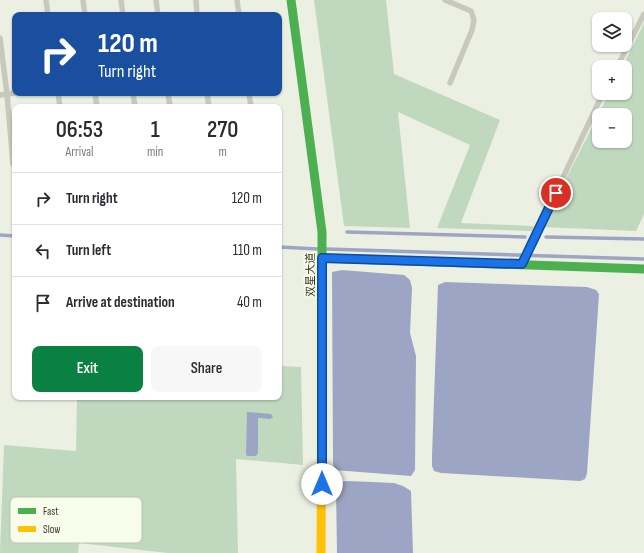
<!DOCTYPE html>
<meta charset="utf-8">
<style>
:root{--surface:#fff;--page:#f7f7f7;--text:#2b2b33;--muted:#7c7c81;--line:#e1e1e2;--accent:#0b8043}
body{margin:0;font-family:"Sofia Sans Condensed","Noto Sans SC",sans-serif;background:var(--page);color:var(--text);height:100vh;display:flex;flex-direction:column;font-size:15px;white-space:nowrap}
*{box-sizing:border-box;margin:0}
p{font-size:13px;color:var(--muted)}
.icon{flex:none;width:22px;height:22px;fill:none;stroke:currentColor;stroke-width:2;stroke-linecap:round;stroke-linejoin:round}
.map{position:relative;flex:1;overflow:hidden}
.side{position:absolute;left:12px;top:104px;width:270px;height:296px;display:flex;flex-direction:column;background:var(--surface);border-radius:8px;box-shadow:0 1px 3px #0004}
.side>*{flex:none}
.top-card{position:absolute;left:12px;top:12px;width:270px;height:84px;border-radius:8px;box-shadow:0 1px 3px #0004;background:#1a4fa0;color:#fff;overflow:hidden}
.controls{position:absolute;left:592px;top:12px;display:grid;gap:8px}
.controls a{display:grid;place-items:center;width:40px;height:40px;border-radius:8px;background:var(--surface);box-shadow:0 1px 3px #0004;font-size:20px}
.pin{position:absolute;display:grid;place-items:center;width:34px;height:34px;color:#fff;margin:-17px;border:2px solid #fff;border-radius:50%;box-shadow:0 1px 4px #0007}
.me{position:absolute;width:44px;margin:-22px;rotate:0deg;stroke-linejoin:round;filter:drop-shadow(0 0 3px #0008)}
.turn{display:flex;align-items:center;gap:14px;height:84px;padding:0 20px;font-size:18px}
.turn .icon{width:52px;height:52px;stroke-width:2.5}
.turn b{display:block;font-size:28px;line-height:34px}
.eta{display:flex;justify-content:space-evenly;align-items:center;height:68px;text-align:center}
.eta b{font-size:24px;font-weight:600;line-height:28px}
.cta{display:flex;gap:8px;margin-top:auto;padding:8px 20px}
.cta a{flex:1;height:46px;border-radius:8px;background:var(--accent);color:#fff;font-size:16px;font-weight:600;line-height:46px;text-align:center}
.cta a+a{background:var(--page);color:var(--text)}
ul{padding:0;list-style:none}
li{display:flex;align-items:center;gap:12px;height:52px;padding:0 20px;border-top:1px solid var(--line)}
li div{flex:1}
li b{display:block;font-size:15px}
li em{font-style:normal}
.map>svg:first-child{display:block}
</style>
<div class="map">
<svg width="644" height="553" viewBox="0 0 644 553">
<rect width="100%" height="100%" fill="#ecf0e3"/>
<path fill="#c0d9be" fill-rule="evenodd" d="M314,0H386L394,74L500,120L461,223L534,226L532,231L437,228L470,145L398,112L410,228L344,226Z
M644,23V214L636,231L542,227L609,93H625V67H622ZM599,115H625V141H599Z
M279,366L301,367L303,465L236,459L238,553H168L79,543L78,553H0L4,445L76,451L77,397H279Z"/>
<path fill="#9ca6c4" d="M342,270L404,275L410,280L412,288L410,333L416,356L415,470L411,476L334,470L333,462L332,272Z
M445,282L587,287L596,290L599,294L587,473L585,479L580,481L441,473L434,471L432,466V456L438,285Z
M247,412L271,414L273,417L270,419L258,418V453L256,456H247L246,453Z
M348,481L394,483L403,486L411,491L413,553H337L336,489L339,482Z"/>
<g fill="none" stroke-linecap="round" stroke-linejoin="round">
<path stroke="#9ca6c4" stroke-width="3.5" d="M347,232L525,237
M0,235L15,236
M546,237L644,239
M279,247L318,249
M326,249L644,259"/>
<path stroke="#c7c9bc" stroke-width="5.5" d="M46,0L48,15
M83,0L85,15
M121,0L123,15
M156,0L158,15
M196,0L197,15
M237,0L239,15
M445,0L471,11L474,20L472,30L450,83
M0,38L7,94L13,164
M617,67L644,14
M58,93L60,107
M95,93L97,107
M133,93L135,107
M168,93L170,107
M207,93L209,107
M249,93L251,107
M0,95L15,93
M523,262L603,93"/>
<path stroke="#4caf50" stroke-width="9" d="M291,0L322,232V330
M322,258L644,269"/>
<path stroke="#ffc107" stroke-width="9" d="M321,553L322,330"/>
</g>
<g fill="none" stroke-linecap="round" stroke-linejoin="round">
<defs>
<path id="route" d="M322,484V258L522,264L556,193"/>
</defs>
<use href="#route" stroke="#114b97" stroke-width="10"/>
<use href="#route" stroke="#1a73e8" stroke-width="7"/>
</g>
<g text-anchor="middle" stroke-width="3.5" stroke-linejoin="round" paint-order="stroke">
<g font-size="11" fill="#3b3b29" stroke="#f7fceb">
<text transform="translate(310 275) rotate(-90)" y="4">双星大道</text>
</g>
</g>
<rect x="10" y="497" width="132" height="46" rx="6" fill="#f7fceb" stroke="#bfc2b1" stroke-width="1"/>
<rect x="18" y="508" width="18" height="6" fill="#4caf50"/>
<rect x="18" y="526" width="18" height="6" fill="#ffc107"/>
<g font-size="11" fill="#3b3b29">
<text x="43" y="515">Fast</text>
<text x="43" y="533">Slow</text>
</g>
</svg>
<div class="controls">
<a><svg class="icon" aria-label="layers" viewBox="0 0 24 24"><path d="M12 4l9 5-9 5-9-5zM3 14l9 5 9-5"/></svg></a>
<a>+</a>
<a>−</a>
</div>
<div class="pin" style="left:556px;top:193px;background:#d93025"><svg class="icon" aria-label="arrive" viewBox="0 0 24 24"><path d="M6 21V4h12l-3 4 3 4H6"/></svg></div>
<svg class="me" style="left:322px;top:484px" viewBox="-20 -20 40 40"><circle r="19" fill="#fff"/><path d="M0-13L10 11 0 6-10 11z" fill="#1a73e8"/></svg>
<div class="top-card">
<div class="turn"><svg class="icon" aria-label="right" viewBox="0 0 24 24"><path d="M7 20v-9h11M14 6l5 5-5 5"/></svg><div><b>120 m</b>Turn right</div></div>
</div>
<section class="side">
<div class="eta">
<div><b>06:53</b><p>Arrival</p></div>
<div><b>1</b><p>min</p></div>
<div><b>270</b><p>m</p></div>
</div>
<ul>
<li><svg class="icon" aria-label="right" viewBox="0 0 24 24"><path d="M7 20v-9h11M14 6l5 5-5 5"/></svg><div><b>Turn right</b></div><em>120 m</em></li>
<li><svg class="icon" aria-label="left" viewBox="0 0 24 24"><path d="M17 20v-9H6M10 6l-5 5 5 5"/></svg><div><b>Turn left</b></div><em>110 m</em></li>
<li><svg class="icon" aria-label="arrive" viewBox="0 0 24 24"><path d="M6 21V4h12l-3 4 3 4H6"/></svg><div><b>Arrive at destination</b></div><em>40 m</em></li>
</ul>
<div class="cta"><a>Exit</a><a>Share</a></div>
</section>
</div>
